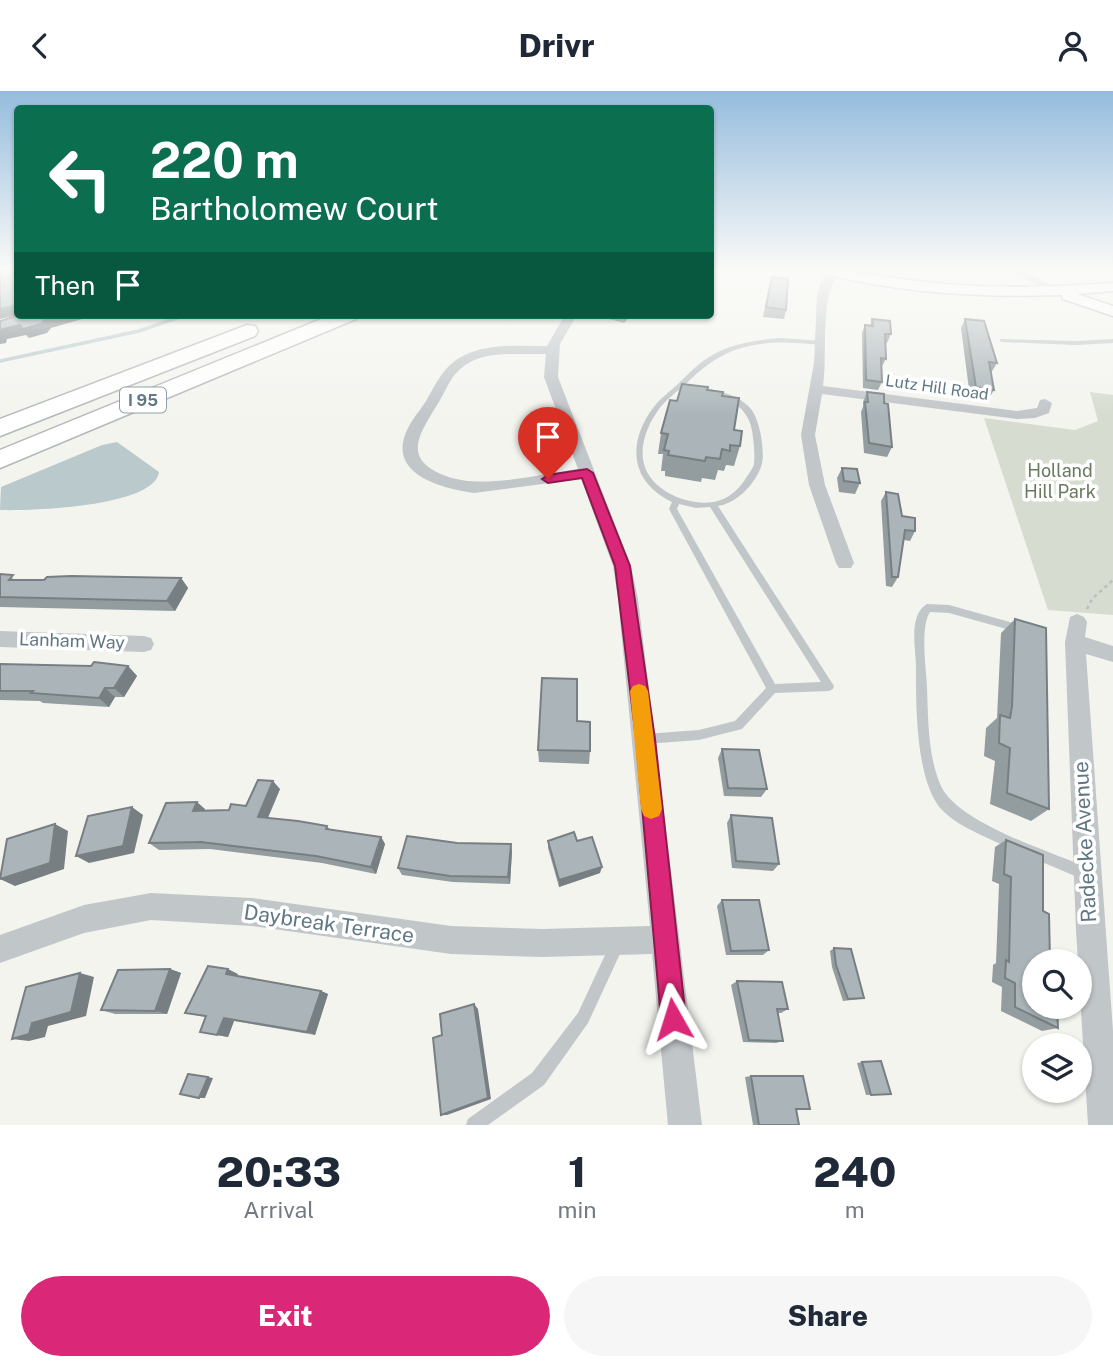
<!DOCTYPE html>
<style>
:root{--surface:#fff;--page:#f6f6f7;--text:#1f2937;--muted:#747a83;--accent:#db2777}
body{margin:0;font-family:"Public Sans",sans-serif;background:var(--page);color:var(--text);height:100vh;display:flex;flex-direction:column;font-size:26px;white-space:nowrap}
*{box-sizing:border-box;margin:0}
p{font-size:23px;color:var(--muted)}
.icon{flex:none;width:38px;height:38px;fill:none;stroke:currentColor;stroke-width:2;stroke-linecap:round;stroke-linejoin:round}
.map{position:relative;height:1034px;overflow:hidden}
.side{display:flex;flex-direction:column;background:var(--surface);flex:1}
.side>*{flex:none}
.banner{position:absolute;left:14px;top:14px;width:700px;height:214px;border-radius:7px;box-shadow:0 2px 5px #0004;background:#0b6e4f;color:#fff;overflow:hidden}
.tools{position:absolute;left:1022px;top:858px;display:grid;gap:14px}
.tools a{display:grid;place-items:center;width:70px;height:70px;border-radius:50%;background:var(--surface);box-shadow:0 2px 5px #0004;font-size:35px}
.pin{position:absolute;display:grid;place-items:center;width:60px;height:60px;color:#fff;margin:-72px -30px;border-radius:50% 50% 50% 0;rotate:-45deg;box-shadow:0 0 7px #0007}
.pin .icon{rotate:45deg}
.me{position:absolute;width:77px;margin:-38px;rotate:354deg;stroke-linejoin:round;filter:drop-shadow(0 0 5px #0008)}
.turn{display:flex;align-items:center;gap:24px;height:147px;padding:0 21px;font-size:32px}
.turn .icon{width:91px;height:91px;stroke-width:2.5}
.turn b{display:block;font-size:49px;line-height:60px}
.then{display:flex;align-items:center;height:66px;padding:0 21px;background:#0003;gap:14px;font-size:26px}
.eta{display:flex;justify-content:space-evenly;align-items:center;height:119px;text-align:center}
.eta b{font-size:42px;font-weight:800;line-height:49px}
.button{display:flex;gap:14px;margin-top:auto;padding:14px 21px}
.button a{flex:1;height:80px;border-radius:42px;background:var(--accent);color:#fff;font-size:28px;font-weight:800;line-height:80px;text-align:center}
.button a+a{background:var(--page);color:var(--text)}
header{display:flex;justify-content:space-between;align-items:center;height:91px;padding:0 21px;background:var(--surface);font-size:32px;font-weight:800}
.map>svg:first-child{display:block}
</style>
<header><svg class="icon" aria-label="back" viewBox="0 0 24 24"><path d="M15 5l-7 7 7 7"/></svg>Drivr<svg class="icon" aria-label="person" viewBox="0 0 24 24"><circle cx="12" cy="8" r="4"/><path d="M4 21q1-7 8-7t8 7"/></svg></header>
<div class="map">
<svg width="1113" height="1034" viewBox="0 0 1113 1034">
<rect width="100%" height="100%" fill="#f4f4ef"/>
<path fill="#d6dcd0" d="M1090,301L1113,304V524L1048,519L984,327L1075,339L1098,330Z"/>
<path fill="#b9c9cc" d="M117,351L159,381C155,416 29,420 0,419L1,396L102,354Z"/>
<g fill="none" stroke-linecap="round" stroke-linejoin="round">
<path stroke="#b9c9cc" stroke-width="3.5" d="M0,270L139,240L185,224"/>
<defs>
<path id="secondary" d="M822,180C860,179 897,189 935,192C994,198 1054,196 1113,192V200L1077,203L1113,215V225L1063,208L1062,204C982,207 902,202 824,183Z"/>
<path id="highway" d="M331,224H359L356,228L0,377V359Z
M247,234L255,235L258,240L255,245L0,345V328Z"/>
</defs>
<use href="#secondary" stroke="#b3babd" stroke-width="3"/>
<use href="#highway" stroke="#b3b8ba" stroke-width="3"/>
<path stroke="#bcbfc1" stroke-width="2.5" stroke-dasharray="3.5 3.5" stroke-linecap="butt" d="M1087,518L1092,508L1113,489"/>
<path fill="#c1c6c9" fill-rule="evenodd" d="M781,247L821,250L824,252L821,254C765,248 727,250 686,293C707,298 736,300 751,318C760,329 766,363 761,376C754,394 737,412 718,415L834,595L833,598L829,600L775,602L742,638L738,639L699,649L645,653L641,652L639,648L641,644L645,643L699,639L735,630L766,597L669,418L672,411C630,391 627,352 653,317C660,307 671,300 680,291C689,282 698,273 709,266C731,252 756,249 781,247ZM682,296C714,304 750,306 753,346C754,355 755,365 754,373C753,378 749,382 746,387C740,397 731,406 718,410C692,417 651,401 644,373C639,354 648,333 659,318C665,310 674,303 682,296ZM679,413L696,417L710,416L821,591L775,593L677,418Z
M1000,248L1076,250L1113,248V252L1076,254L1002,251L1000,250Z
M927,513L949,514L1021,534L1025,535L1026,538L1025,541L1021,542L949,522L930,521C920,536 926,576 927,595C928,626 928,667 941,695C958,732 1051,761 1089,777L1091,782L1089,787L1084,789C1054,776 1025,764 996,751C977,742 955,733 941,718C915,688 916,611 916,573C915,555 909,523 927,513Z
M618,845L623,847L625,852L588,932L544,994L488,1034H466L468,1028L532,982L578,922L613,847Z"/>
<path fill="#c1c6c9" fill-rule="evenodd" d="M829,180L839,181C819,207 828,261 823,295L1017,320L1037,317L1040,309L1045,308L1052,312L1049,322L1035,327L1017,328L822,303L815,344L825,394L854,472L851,477H839L836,472L809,394L801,344L814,272L817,205L821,190Z
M1012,180H1025L1062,201L1053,203Z
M565,224H577L560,253L558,286L631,475L638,508L702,1034H668L652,863L542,866L451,863L252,835L151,829L84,842L0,872V844L84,814L151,802L252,807L451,835L542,838L650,835L618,508L613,475L581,388L474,402C446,398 393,386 404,347C408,333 418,322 426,310C436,293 444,274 463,265C489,252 519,255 547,255ZM505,263H546L544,286L578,378C539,383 482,399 446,385C398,367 422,340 440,309C447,297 452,283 464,275C476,266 490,264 505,263Z
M1077,523L1084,526L1087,531L1085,546L1113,555V571L1086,563L1113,940V1034H1088L1076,839L1065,551L1070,526Z
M0,540L144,545L151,547L154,553L151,559L144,561L0,556Z"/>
<use href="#secondary" fill="#fff" fill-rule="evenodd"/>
<use href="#highway" fill="#fff" fill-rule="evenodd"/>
</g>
<path fill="#939c9f" d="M769,195L786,219L784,228L763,226Z
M610,224H630L624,232L609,228Z
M872,228L891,243L887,252H885L886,268L881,277L882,291L878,299L863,297L862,242L865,234L870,235Z
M965,228L997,272L991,282L994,299L988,309L970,306L961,237Z
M867,301L884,312L892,356L887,366L864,362L861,321L863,316V311Z
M722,305L740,355L734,375L726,374L724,380L718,379L715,389L702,387L701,391L665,385V380H661L663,363H658L661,342L677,310Z
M842,377L860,392L855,403L839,401L837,387Z
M886,401L902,425L915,440L910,450L904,449L898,486L892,496L886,495L881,410Z
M0,483L17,489L181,487L188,497L175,520L0,516Z
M1015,528L1049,718L1031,730L990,713L995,670L984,665L986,637L997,627L1001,542Z
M0,573L128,575L137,585L124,606H115L109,616L43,612L40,610L0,609Z
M577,630L590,660L589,673L539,671L538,659Z
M722,658L767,698L761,706L724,705L718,667Z
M280,698L268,727L327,735L330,739L381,746L385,753L376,783L322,772L210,758L159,759L149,752L205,718V720L229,719L246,715Z
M731,724L779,773L773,780L732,777L727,732Z
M1006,749L1034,870L1058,937L1042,940L1001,920L1002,896L992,891L993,874L996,872L999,793L992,790L995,756Z
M548,750H577L600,782L559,796L548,757Z
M512,760L510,793L453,791L402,784L398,777Z
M722,809L769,859L763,864H726L717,815Z
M834,857L864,907L860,908L843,910L832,876L830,860Z
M170,878L181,882L167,923H115L101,919Z
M238,883L237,885L321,900L328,903L315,944L234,930L228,946L200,941L206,926L185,922Z
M737,890L788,918L781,922H778L783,950L776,952L743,951L731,894Z
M862,971L891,1003L866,1004L857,972Z
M751,985L796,1019L799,1034H753L745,986Z"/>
<path fill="#787f82" d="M18,214V224L0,228V218Z
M59,224H96L51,237L47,242L29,247L26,244L7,248L6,252L0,253V239Z
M625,224H630L624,232Z
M181,487L188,497L175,520L167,510Z
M128,575L137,585L124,606L114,597Z
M105,597L115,606L109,616L99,607Z
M273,690L280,698L265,733L258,726Z
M197,711L205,718L202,728L193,720Z
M132,716L143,724L134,762L89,772L76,765Z
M55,733L68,740L64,778L15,795L0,788Z
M381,746L385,753L376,783L371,776Z
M511,753L512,760L510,793L508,786Z
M602,776L600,782L559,796V789Z
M170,878L181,882L167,923L155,920Z
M228,878L238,883L236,887L226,883Z
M80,882L94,886L86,925L48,935L45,946L29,950L12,948Z
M321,900L328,903L315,944L307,941Z
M474,913L478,918L491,1008L447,1024H441Z
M224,927L234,930L228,946L217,944Z
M208,986L213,987L205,1007H199Z"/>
<path fill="#abb5b9" stroke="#787f82" stroke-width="2" d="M0,180H18V214L0,218Z
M772,186L788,188L786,219L766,216Z
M20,224H59L45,228L41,233L23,238L20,234L0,239V240V230Z
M872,228L890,230L891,243H885L886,268L881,267L882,291L866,289L865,234L873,235Z
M965,228L984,230L997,272L989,271L994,299L976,296Z
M682,293L708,296L707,299L723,301L722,305L739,307L734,339L742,340L740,355L730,354V360L722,358L720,368L706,366L705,370L668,364L669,360L664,359L668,343L661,342L670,309L677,310Z
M867,301L884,303V312L888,313L892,356L869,352L865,311H868Z
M842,377L857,378L860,392L844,390Z
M886,401L898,403L902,425L915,427V440L905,439L898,486H892Z
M0,483L13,484L9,489H44L47,486L71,485L181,487L167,510L0,506Z
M1015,528L1046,537L1049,718L1007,702L1010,657L999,652L1000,624L1010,627L1012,616Z
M94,571L128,575L114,597H105L99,607L31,602L33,600H0V573L91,575Z
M542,587L577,588V630L590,631V660L538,659Z
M722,658L759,659L767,698L728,697Z
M258,689L273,690L258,726L298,730L327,735L326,738L381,746L371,776L316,765L201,751L149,752L166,712L197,711L193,720L229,719L231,713L246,715Z
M132,716L123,755L76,765L88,725Z
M731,724L772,727L779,773L736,770Z
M55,733L50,772L0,788L7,748Z
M574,741L577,750L592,746L602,776L559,789L548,750Z
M407,745L457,752L511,753L508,786L450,785L398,777Z
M1006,749L1043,764V820L1049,823L1050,870H1034V915H1057L1058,937L1015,916V892L1005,887L1006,869L1009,871L1011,786L1004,783Z
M722,809H759L769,859L731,860Z
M834,857L851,858L864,907L848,908L836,874Z
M208,875L228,878L226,883L321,900L307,941L224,927L217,944L200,941L206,925L185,922Z
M170,878L155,920L101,919L118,879Z
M80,882L71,921L32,932L29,943L12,948L26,896Z
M737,890L782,891L788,918H777L783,950L749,949Z
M474,913L488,1007L441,1024L433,947L442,944L440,923Z
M881,970L891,1003L871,1004L862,971Z
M188,983L208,986L199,1007L180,1003Z
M751,985H803L810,1018H796L799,1034H759Z"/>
<linearGradient id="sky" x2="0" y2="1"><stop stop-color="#95bcdd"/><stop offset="0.55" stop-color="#fafaf8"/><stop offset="1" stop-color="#fafaf8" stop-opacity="0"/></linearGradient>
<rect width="1113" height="325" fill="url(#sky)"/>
<path fill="#db2777" stroke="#8e194d" stroke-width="2" d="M587,378L593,382L630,475L655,648L686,928L682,937L673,941L664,937L661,928L636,648L615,475L582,387L548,392L542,388L548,384Z"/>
<path fill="#f59e0b" d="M639,593L645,595L648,600L662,718L659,725L651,728L644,725L641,718L630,600L633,595Z"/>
<g text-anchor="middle" stroke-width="7" stroke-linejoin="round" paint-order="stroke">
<g font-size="16" fill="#607884" stroke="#fff">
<text transform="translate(937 296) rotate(8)" y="6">Lutz Hill Road</text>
</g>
<rect fill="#fff" stroke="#90a0a9" stroke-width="2" x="120" y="296.5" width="46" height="25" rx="5"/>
<g font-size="16" font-weight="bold" fill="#607884">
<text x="143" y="315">I 95</text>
</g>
<g font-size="18" fill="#687a5f" stroke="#fff">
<text x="1060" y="386">Holland<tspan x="1060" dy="21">Hill Park</tspan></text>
</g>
<g font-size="18" fill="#607884" stroke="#fff">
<text transform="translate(72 550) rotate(2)" y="6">Lanham Way</text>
</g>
<g font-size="21" fill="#607884" stroke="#fff">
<text transform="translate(1085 751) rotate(-93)" y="7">Radecke Avenue</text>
<text transform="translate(329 833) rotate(8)" y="7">Daybreak Terrace</text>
</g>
</g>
</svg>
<div class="tools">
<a><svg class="icon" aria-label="search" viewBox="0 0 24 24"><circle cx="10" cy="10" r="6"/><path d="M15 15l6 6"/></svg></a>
<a><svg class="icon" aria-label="layers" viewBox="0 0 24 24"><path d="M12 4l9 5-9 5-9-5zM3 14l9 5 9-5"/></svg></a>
</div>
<div class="pin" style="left:548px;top:388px;background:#d93025"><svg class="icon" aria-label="arrive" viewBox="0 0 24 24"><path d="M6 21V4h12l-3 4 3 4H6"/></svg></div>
<svg class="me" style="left:673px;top:928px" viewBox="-20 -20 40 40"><path d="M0-17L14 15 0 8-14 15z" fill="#db2777" stroke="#fff" stroke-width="4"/></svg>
<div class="banner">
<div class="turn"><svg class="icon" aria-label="left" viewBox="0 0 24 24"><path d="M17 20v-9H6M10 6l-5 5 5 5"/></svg><div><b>220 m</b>Bartholomew Court</div></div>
<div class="then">Then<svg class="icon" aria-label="arrive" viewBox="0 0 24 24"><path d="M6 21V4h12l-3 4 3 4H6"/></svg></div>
</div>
</div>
<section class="side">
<div class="eta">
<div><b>20:33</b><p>Arrival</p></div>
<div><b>1</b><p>min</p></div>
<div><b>240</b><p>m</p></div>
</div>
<div class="button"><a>Exit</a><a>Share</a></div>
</section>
